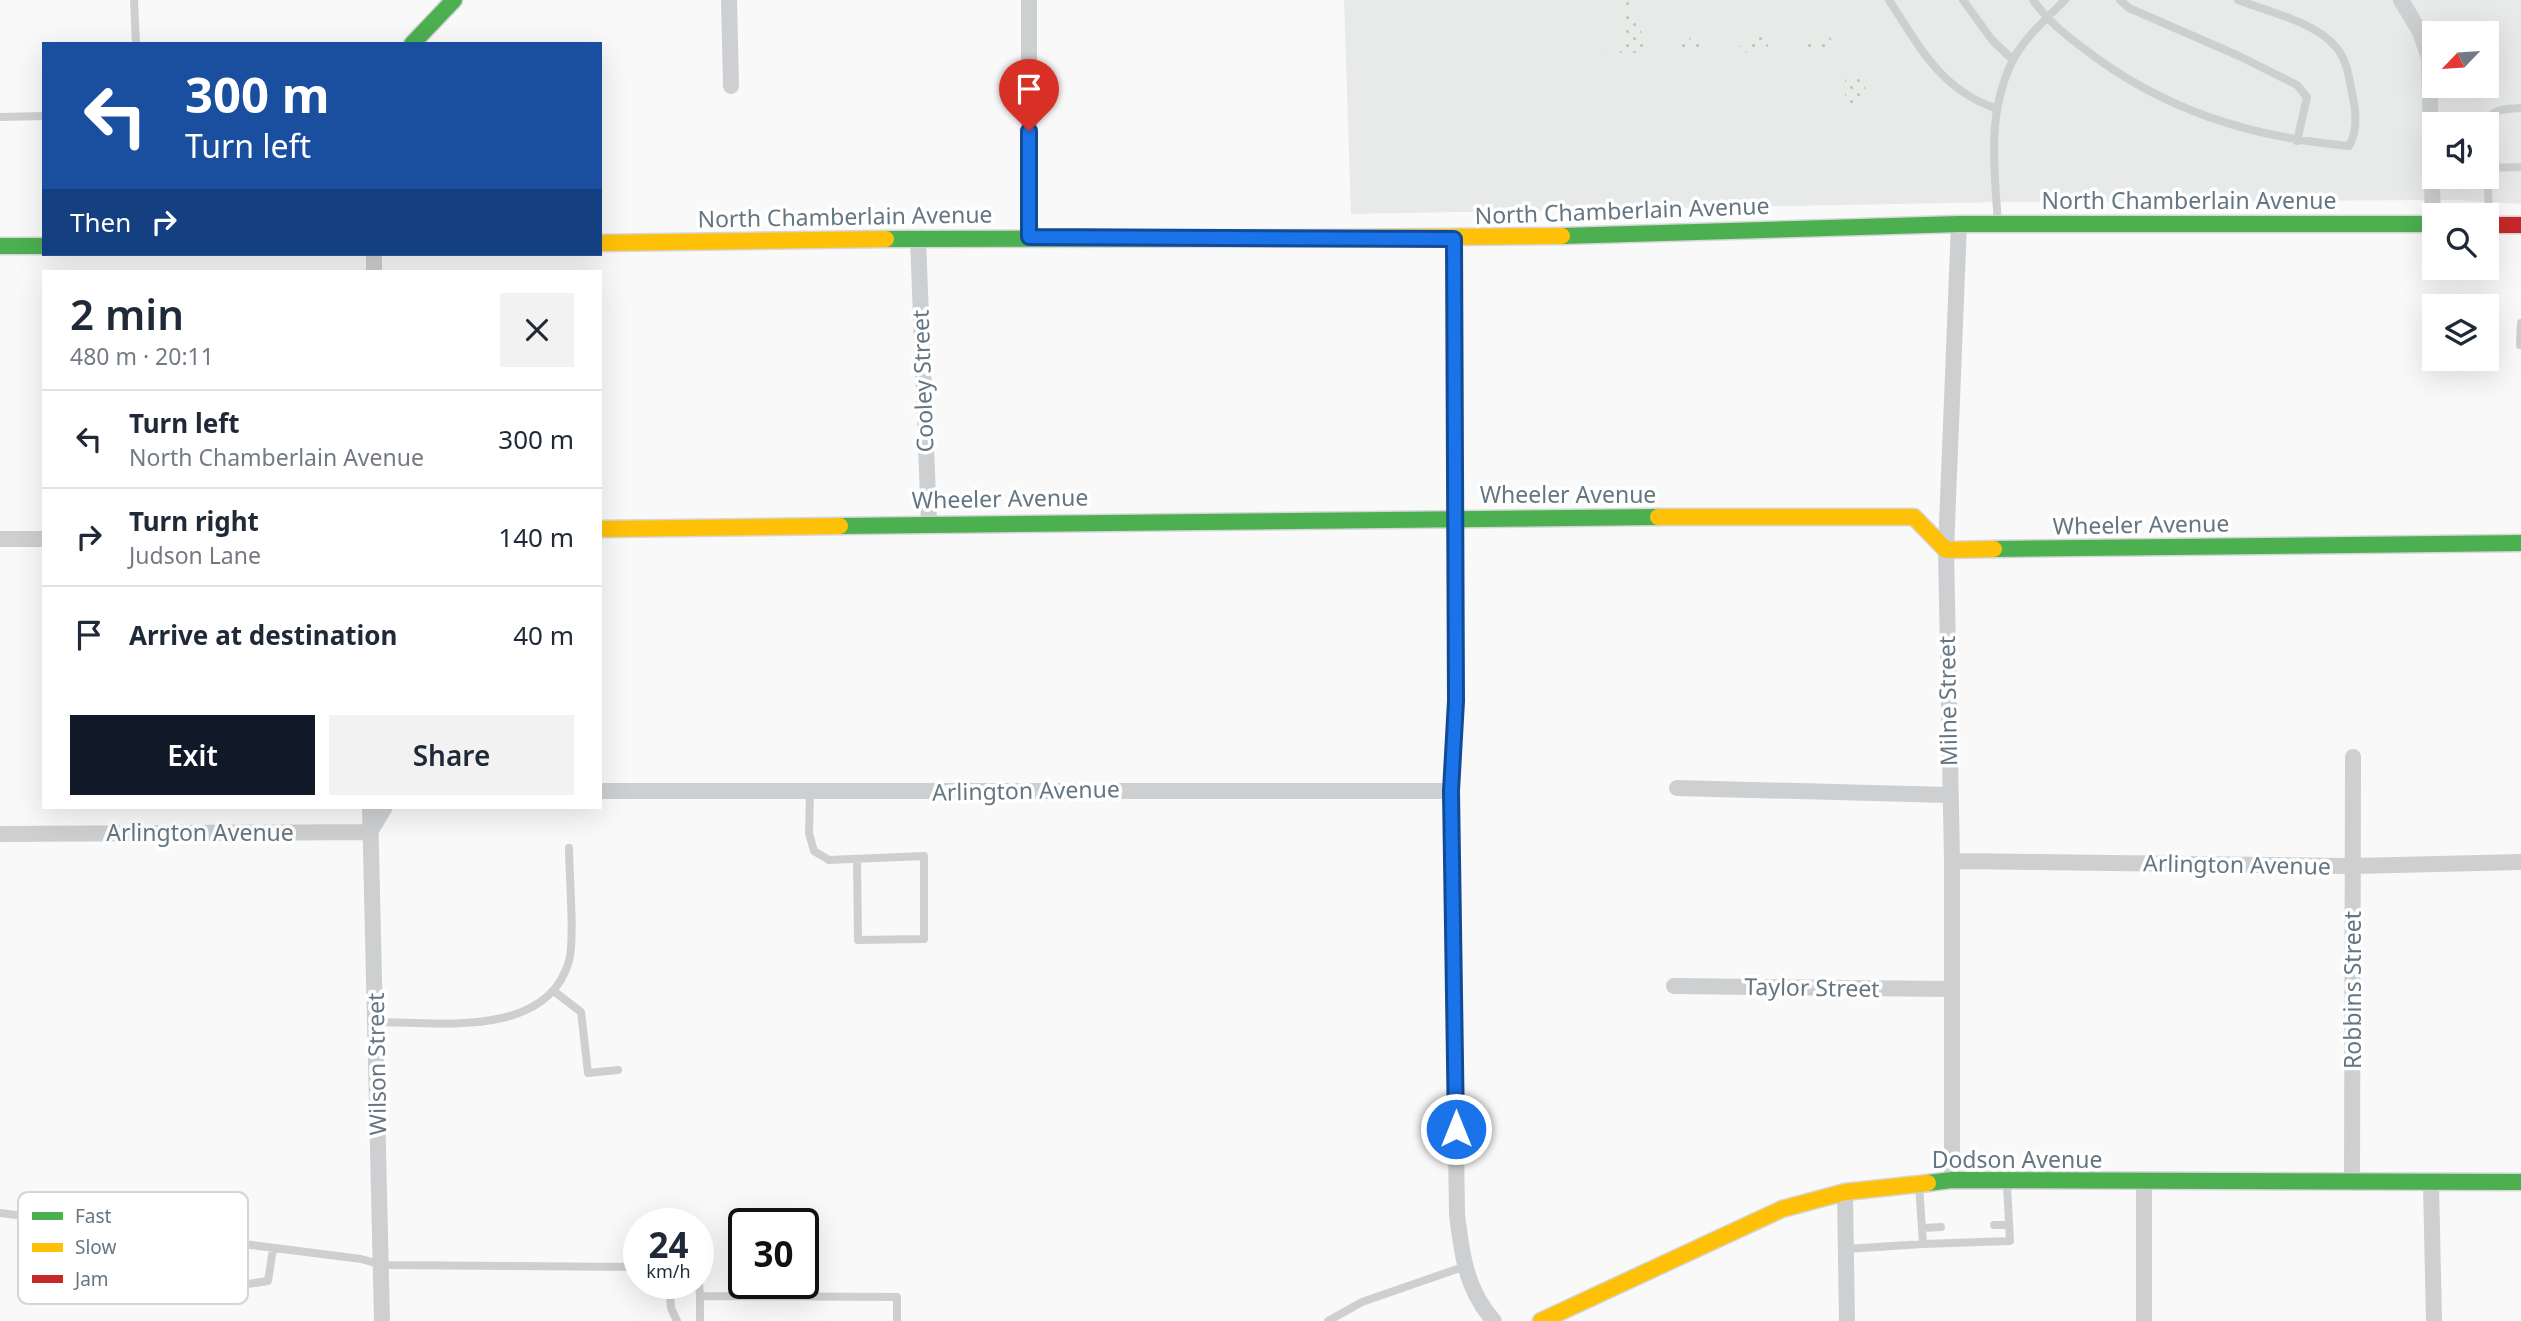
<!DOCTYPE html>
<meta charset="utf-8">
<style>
:root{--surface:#fff;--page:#f2f2f3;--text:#1f2937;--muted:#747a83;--line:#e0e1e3;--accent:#111827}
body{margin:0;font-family:"Noto Sans",sans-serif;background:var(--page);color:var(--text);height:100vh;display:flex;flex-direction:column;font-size:26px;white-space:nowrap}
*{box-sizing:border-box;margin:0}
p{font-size:23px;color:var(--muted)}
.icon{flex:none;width:38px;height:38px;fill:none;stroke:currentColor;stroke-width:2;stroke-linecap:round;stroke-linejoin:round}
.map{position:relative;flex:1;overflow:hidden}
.side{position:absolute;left:42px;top:270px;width:560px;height:539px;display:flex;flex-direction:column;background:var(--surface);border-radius:0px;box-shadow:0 7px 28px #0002}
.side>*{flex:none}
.guide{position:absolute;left:42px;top:42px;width:560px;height:214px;border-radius:0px;box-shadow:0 7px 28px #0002;background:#1a4fa0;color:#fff;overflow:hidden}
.needle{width:46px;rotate:245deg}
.fabs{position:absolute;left:2422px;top:21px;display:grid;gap:14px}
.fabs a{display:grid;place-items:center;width:77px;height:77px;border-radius:0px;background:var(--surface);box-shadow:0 7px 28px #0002;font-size:35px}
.speed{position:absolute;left:623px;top:1208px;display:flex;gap:14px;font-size:35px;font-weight:700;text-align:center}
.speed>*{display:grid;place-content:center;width:91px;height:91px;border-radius:50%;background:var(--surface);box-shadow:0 7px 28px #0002;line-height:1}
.speed small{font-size:18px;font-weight:400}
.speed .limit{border:4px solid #111;border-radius:10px;background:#fff;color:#111}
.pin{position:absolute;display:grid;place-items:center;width:60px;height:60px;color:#fff;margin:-72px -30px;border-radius:50% 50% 50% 0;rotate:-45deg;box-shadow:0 0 7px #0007}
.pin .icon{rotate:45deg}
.me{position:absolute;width:77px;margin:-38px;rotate:0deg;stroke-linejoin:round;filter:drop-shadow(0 0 5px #0008)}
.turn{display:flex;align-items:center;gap:24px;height:147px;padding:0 28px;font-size:32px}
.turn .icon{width:91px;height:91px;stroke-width:2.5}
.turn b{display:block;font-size:49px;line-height:60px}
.then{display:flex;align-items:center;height:66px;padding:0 28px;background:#0003;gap:14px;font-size:26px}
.round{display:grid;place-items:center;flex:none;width:74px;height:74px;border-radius:0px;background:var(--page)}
.summary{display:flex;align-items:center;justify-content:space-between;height:119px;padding:0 28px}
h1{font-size:42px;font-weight:600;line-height:52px}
.primary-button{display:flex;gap:14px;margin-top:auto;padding:14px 28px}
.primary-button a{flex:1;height:80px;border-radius:0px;background:var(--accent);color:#fff;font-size:28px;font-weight:600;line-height:80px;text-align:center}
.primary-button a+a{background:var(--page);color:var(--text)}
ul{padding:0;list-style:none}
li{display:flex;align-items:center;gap:21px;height:98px;padding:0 28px;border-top:2px solid var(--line)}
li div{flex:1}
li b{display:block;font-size:26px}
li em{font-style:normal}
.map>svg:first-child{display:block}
</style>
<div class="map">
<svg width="2521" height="1321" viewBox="0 0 2521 1321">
<defs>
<pattern id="grass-dots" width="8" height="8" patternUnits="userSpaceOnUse" patternTransform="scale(1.75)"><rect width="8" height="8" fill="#e8ebe6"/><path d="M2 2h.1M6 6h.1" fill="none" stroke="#c0c3c0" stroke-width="1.8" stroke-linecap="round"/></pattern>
</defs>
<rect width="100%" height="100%" fill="#f9f9f9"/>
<path fill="#e8e9e9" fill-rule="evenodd" d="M1344,0H2521V204L2458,200L2003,202L1351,214ZM2434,33H2487V86H2434ZM2434,124H2487V177H2434Z"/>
<path fill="url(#grass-dots)" d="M1623,0H1628L1646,43L1640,53L1607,52L1608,48L1623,46Z
M1764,34L1770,40L1766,51L1740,52L1738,49L1744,41Z
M1812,36L1817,44L1828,37L1831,38L1833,47L1828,52L1801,49L1803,42Z
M1690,37L1691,45L1705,41V50H1676V44Z
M1849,75L1858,77L1866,89L1862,102L1852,106L1845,102V79Z"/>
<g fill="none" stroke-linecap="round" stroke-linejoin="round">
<defs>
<path id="fast" d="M412,44L454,0
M1562,236L1959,224H2434
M886,239L1336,238
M0,246H44
M840,526L1658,517
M1994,549L2521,543
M1928,1183L1952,1180L2521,1182"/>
<path id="slow" d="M1336,238L1562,236
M600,243L886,239
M1658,517H1914L1946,550L1994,549
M600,529L840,526
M1541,1321L1782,1209L1845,1192L1928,1183"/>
<path id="jam" d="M2487,225H2521"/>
</defs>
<use href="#fast" stroke="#d5d6d7" stroke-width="19"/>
<use href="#slow" stroke="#d5d6d7" stroke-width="19"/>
<use href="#jam" stroke="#d5d6d7" stroke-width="19"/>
<path stroke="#cecfd0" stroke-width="8" d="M134,0L136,44
M1889,0C1919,46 1940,89 1995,108
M1963,0L1992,40L2013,60
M2033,0C2047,20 2063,33 2083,48C2163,110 2249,137 2349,146C2358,131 2356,110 2352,93C2349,77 2347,60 2336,47C2313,21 2269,12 2238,0
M2120,0L2129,8L2239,56L2297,85L2307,97L2297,141
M0,117L44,116
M2486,124C2491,108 2506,109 2521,108
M2487,145L2489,222
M2487,168L2521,167
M1998,223C1994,168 1987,113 2012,62C2023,39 2047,18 2065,0
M2520,345L2521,323
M810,793L809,833L814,851L829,860L924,856V939L858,940L857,859
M555,992L581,1012L588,1073L618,1070
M375,1022C438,1022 547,1039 569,961C575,939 569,874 569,848
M0,1213L361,1259L382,1265L639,1267
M1994,1225H2009
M1922,1228L1941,1227
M1923,1244L2010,1241L2007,1185
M1846,1249L1923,1244L1919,1184
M698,1270L700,1296
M669,1283L671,1308L677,1321
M228,1287L268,1281L273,1249
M700,1321V1296L897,1297V1321
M1328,1321L1362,1302L1463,1267"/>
<path stroke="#cecfd0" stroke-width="16" d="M729,0L731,86
M1029,0V237
M2401,0L2420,32L2429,58L2433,224
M918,239L929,523
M1454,239L1456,700L1451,791L1457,1215C1462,1255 1466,1290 1494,1321
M374,271V254
M0,539H44
M1677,788L1949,795
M600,791H1451
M370,807L382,1321
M0,834L370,832L385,807
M1952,861L2353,866L2521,862
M1674,986L1951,989
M1952,1180V861L1946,550L1959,224
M2352,1181L2353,757
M2144,1183V1321
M2431,1184L2434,1321
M1845,1192L1847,1321"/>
<use href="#fast" stroke="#4caf50" stroke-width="16"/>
<use href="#slow" stroke="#ffc107" stroke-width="16"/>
<use href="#jam" stroke="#c62828" stroke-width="16"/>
</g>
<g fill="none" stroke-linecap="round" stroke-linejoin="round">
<defs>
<path id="route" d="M1029,131V237L1454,239L1456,701L1451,791L1456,1129"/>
</defs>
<use href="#route" stroke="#114b97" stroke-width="18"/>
<use href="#route" stroke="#1a73e8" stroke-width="12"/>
</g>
<g text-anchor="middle" stroke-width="7" stroke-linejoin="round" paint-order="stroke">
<g font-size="23" fill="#657683" stroke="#fff">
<text x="2189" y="209">North Chamberlain Avenue</text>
<text transform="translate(1622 211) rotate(-2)" y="8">North Chamberlain Avenue</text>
<text transform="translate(845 217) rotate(-1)" y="8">North Chamberlain Avenue</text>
<text transform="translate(923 381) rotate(-92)" y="8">Cooley Street</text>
<text x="1568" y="503">Wheeler Avenue</text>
<text transform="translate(1000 499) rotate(-1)" y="8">Wheeler Avenue</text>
<text transform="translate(2141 525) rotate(-1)" y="8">Wheeler Avenue</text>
<text transform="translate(1948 701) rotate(-91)" y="8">Milne Street</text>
<text transform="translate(1026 791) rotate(-1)" y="8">Arlington Avenue</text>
<text x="200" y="841">Arlington Avenue</text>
<text transform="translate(2237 865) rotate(1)" y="8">Arlington Avenue</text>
<text transform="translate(1812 988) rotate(1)" y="8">Taylor Street</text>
<text transform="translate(2353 990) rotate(-90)" y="8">Robbins Street</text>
<text transform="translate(377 1064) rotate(-91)" y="8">Wilson Street</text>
<text x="2017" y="1168">Dodson Avenue</text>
</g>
</g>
<rect x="18" y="1192" width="230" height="112" rx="10" fill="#fff" stroke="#d1d6da" stroke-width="2"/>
<rect x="32" y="1212" width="31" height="8" fill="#4caf50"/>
<rect x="32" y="1243" width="31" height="9" fill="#ffc107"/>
<rect x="32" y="1275" width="31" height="8" fill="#c62828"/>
<g font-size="19" fill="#657683">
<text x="75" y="1223">Fast</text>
<text x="75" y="1254">Slow</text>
<text x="75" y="1286">Jam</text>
</g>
</svg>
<div class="fabs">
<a><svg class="needle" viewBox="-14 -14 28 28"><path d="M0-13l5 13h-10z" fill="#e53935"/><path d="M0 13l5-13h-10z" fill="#747a83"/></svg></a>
<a><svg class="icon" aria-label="sound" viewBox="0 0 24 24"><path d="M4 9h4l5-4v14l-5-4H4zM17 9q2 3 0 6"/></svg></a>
<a><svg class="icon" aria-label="search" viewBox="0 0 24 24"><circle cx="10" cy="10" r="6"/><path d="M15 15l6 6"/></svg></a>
<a><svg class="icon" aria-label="layers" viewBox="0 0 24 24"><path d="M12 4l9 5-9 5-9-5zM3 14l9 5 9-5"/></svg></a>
</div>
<div class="speed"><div>24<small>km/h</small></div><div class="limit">30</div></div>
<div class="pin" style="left:1029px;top:131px;background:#d93025"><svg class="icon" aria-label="arrive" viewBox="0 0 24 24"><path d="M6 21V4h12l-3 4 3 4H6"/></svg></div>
<svg class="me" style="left:1456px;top:1129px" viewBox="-20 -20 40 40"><circle r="17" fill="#1a73e8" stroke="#fff" stroke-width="3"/><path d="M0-11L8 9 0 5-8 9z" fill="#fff"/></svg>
<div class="guide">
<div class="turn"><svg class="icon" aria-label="left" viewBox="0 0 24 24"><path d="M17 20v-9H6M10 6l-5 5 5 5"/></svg><div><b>300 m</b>Turn left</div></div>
<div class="then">Then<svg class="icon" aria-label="right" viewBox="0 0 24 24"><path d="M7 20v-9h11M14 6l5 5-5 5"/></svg></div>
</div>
<section class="side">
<div class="summary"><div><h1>2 min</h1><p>480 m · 20:11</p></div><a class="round"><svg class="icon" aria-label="close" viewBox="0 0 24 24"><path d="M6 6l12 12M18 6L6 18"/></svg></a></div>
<ul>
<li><svg class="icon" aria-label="left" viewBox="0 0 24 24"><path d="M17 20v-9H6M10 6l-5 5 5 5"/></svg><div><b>Turn left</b><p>North Chamberlain Avenue</p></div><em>300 m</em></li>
<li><svg class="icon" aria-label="right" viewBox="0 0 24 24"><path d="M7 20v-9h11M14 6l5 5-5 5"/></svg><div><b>Turn right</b><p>Judson Lane</p></div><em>140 m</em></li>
<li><svg class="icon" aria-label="arrive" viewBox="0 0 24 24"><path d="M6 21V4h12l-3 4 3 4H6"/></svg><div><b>Arrive at destination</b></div><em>40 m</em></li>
</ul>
<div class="primary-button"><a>Exit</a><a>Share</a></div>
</section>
</div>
